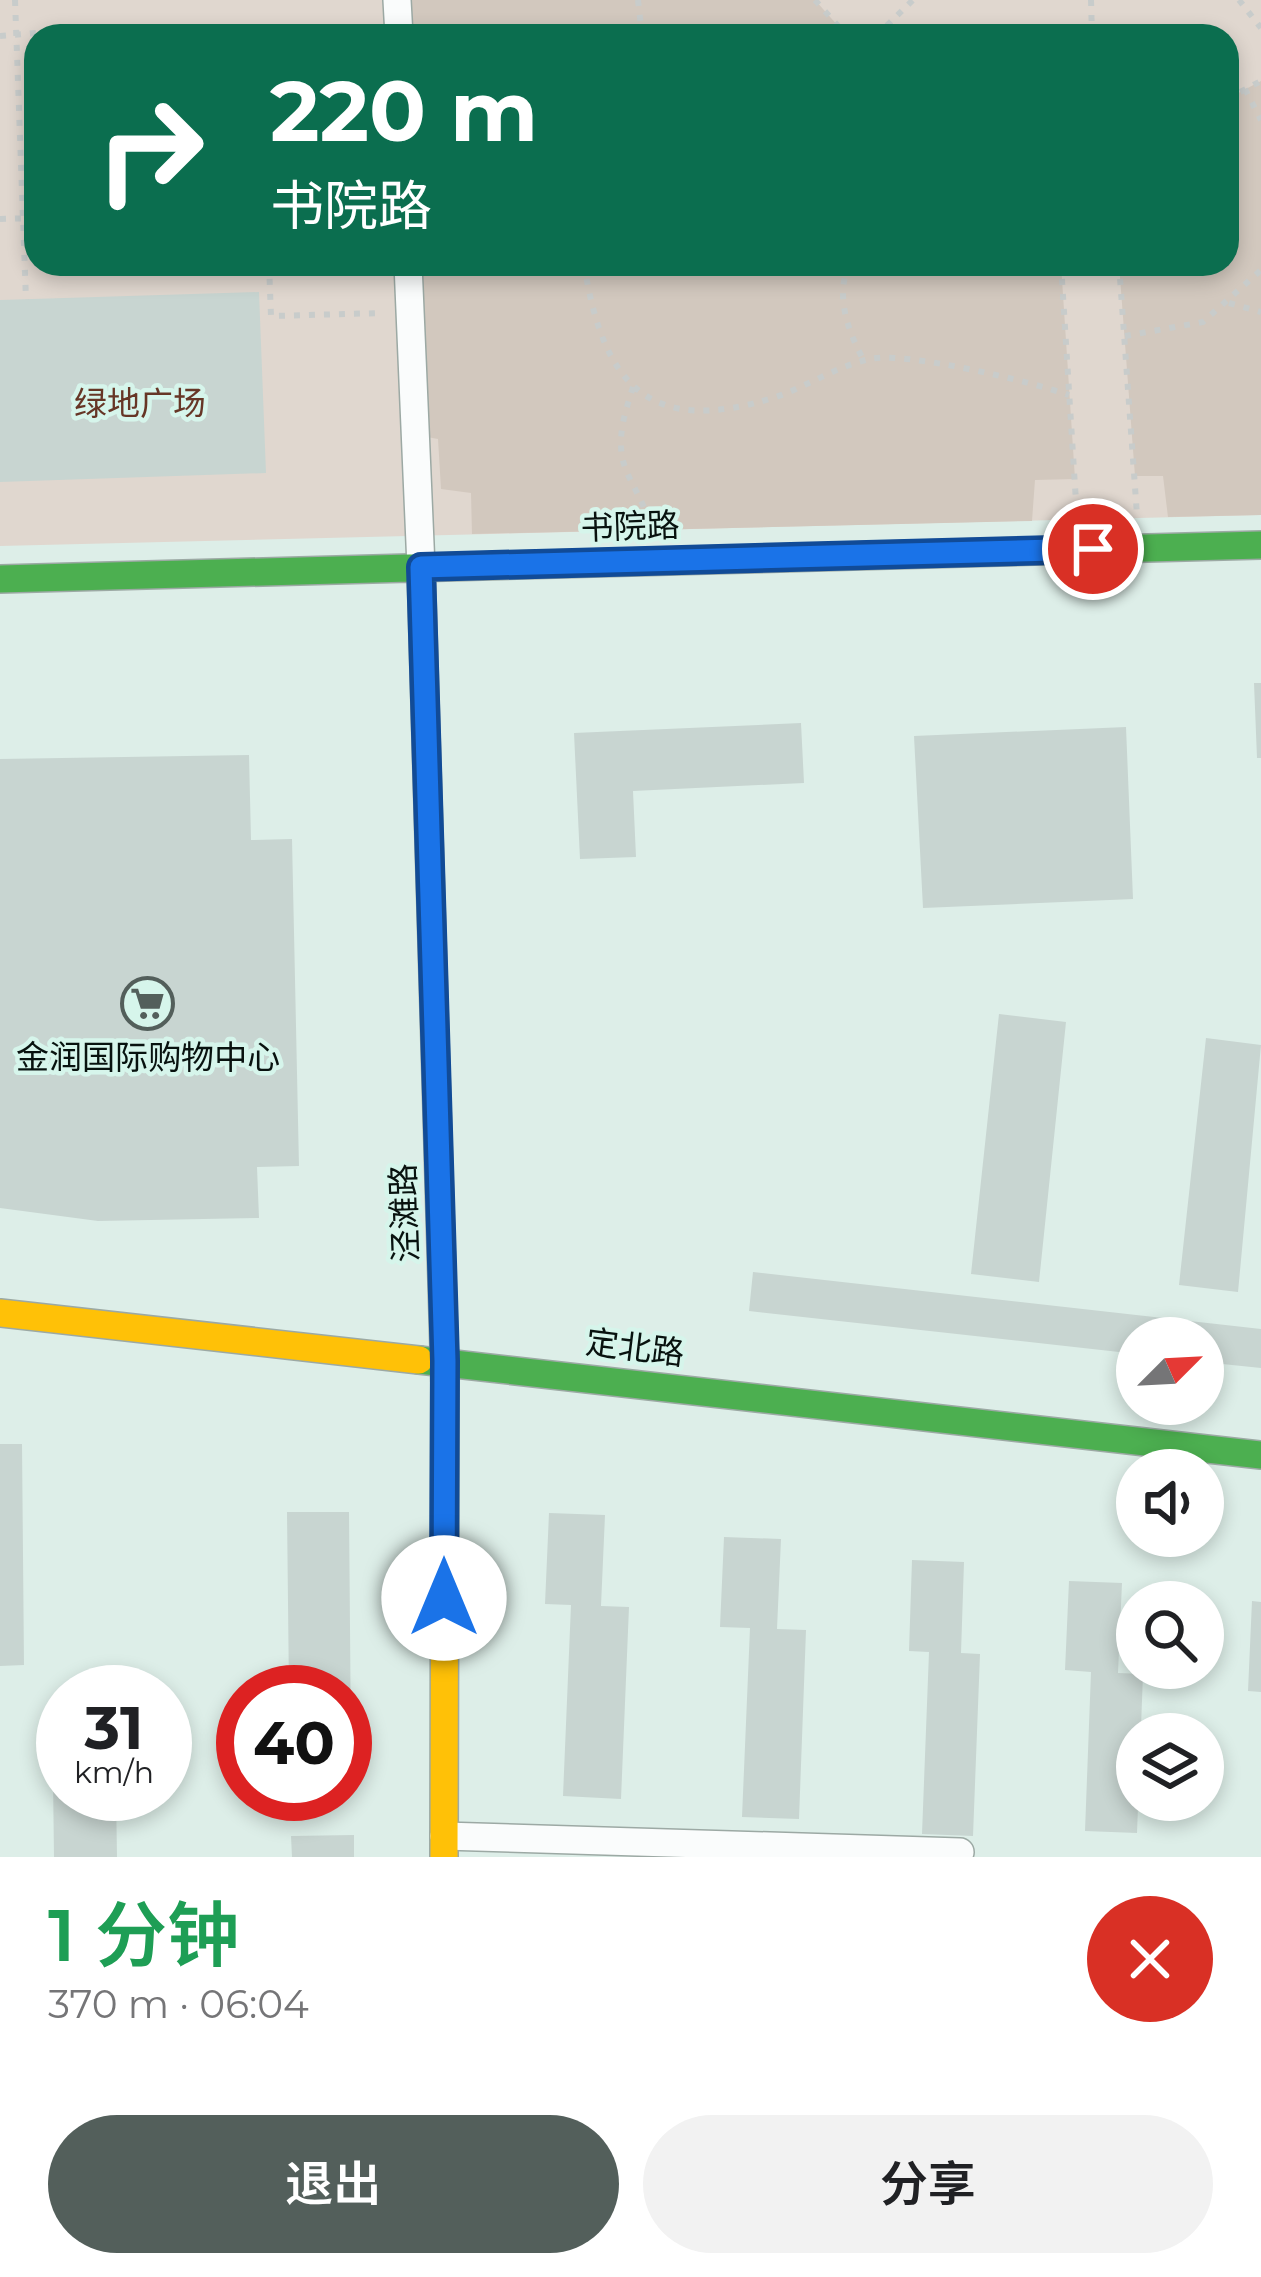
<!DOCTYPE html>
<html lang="zh">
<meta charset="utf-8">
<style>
:root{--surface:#fff;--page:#f2f2f2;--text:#202124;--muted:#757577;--accent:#535f5b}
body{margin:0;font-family:Montserrat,"Noto Sans SC",sans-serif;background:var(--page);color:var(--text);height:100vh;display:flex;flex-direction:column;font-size:45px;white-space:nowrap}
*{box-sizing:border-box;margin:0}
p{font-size:39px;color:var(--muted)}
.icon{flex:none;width:66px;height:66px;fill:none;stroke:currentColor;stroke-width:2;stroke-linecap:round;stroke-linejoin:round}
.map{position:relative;height:1857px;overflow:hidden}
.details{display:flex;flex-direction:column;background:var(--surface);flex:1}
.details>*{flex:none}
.banner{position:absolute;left:24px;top:24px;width:1215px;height:252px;border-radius:36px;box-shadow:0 6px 18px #0003;background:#0b6e4f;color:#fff;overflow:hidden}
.needle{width:78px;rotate:66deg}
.buttons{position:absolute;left:1116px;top:1317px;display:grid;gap:24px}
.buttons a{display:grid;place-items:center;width:108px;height:108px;border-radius:50%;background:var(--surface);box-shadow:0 6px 18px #0003;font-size:60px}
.speed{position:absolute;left:36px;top:1665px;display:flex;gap:24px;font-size:60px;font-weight:700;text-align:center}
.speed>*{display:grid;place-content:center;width:156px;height:156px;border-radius:50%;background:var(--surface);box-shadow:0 6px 18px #0003;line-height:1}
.speed small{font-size:30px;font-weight:400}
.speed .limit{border:18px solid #d22;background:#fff;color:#111}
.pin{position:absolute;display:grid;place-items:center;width:102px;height:102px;color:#fff;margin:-51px;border:6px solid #fff;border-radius:50%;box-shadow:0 3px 12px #0007}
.me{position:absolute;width:132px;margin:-66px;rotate:0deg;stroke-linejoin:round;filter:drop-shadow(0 0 9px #0008)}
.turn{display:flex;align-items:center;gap:42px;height:252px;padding:0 48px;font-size:54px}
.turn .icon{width:156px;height:156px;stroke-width:2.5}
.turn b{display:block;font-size:84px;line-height:102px}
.round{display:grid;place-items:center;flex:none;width:126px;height:126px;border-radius:63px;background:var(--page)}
.overview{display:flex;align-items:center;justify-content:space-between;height:204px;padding:0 48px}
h1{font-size:72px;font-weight:600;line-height:90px;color:#1e9e55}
.primary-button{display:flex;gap:24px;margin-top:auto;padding:24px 48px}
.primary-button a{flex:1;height:138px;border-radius:72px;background:var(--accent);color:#fff;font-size:48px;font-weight:600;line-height:138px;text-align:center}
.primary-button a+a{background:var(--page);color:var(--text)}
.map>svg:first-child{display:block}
</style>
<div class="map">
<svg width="1261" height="1857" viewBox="0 0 1261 1857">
<rect width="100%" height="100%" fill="#ddeee8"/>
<path fill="#e0d7cf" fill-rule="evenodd" d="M0,0H1261V515L0,546ZM36,36H1227V264H36Z"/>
<path fill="#d2c8be" d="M397,0H815L847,36H399Z
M1261,81V515L1168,517L1163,476H1135L1119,264H1227V99Z
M408,264H1061L1075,479L1035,480L1032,521L472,534L471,493L441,489L438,439L416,435Z"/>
<path fill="#c8d5d1" d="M259,292L266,473L0,482V300Z
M1254,683H1261V758H1257Z
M801,723L804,783L633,791L636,857L580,859L574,733Z
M1126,727L1133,899L923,908L914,736Z
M249,755L251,840L292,839L299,1166L257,1167L259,1218L98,1221L0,1208V759Z
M999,1014L1066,1022L1039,1282L971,1274Z
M1206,1038L1261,1045L1238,1292L1179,1285Z
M753,1272L1261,1329V1368L1203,1362V1338H1137V1354L749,1311Z
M0,1444H22L24,1665L0,1666Z
M287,1512H349L351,1743H345V1692H289Z
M549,1513L605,1515L601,1606L629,1607L621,1799L563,1796L571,1605L545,1604Z
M724,1537L781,1539L777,1629L806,1630L799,1819L742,1817L750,1628L720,1627Z
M912,1560L964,1562L961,1653L980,1654L973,1836L922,1834L929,1652L909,1651Z
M1069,1581L1122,1583L1118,1673L1143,1674L1137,1833L1085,1831L1091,1672L1065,1670Z
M1252,1601L1261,1602V1692L1248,1691Z
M52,1698H63V1794H116L117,1857H54Z
M354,1835V1857H292L291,1836Z"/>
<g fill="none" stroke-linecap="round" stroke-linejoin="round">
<defs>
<path id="street" d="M397,0L399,36
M408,264L421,567
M444,1836L960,1852"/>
<path id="fast" d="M421,567L445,1383
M0,579L1261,545
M419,1360L1261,1455"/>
<path id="slow" d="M0,1313L419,1360
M444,1857L445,1383"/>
</defs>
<use href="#street" stroke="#9ca9a4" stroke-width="30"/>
<use href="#fast" stroke="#9ca9a4" stroke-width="30"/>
<use href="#slow" stroke="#9ca9a4" stroke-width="30"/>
<path stroke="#c8cccb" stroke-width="6" stroke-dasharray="6 9" stroke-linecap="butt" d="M15,0L26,300
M638,0L642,36
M815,0L847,36
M1091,0L1092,36
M1239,0L1261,28
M0,36L94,28
M876,36L913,0
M1245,89L1261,120
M1227,99L1261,81
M0,219L36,218
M269,264L271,316L383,313
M584,264C603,384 648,438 776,397C808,386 837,366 870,359C906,351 1032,382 1069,395
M849,264C835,297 848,331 864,361
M1061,264L1077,518
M1119,264L1137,515
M1229,303L1261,312
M1125,336L1203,322L1261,270
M633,387C626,410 618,432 622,456C627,484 649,502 648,531"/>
<use href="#street" stroke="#fafcfc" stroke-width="27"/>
<use href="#fast" stroke="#4caf50" stroke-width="27"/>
<use href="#slow" stroke="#ffc107" stroke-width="27"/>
</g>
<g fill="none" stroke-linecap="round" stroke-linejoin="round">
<defs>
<path id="route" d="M444,1598L445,1361L421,567L1093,549"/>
</defs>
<use href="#route" stroke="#114b97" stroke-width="30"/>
<use href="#route" stroke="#1a73e8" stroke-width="21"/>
</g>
<defs>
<symbol id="supermarket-ring" viewBox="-11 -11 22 22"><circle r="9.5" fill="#d6f5eb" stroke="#535f5b" stroke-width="1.5"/><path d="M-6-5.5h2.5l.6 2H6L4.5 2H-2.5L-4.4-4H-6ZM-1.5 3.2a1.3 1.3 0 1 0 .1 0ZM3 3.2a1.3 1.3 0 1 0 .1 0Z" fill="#535f5b"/></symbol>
</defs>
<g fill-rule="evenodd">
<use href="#supermarket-ring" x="118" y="974" width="59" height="59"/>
</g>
<g text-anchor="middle" stroke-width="9" stroke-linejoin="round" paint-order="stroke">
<g font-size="33" fill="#663626" stroke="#d6f5eb">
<text x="140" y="415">绿地广场</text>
</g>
<g font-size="33" fill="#08120f" stroke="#d6f5eb">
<text transform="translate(630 526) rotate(-2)" y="12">书院路</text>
<text transform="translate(404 1213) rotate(-92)" y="12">泾滩路</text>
<text transform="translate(635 1347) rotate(7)" y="12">定北路</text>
</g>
<g font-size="33" fill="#08120f" stroke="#d6f5eb">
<text x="148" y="1069">金润国际购物中心</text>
</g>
</g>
</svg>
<div class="buttons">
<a><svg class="needle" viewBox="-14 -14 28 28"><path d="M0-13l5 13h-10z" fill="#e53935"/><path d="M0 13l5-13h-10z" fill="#757577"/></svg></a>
<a><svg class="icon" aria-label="sound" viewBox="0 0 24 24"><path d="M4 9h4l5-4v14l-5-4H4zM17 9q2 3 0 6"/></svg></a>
<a><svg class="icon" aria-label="search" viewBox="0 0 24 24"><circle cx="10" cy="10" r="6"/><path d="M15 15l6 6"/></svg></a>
<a><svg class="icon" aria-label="layers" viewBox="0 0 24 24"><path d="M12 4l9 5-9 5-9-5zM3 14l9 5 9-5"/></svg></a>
</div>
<div class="speed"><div>31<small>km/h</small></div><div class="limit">40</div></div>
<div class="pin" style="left:1093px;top:549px;background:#d93025"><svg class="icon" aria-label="arrive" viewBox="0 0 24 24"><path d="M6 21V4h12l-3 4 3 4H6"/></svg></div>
<svg class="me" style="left:444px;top:1598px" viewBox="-20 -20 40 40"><circle r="19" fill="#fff"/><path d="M0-13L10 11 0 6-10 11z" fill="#1a73e8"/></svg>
<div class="banner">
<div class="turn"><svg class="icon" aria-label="right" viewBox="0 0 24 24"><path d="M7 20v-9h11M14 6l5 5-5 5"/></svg><div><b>220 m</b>书院路</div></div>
</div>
</div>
<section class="details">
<div class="overview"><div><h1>1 分钟</h1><p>370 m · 06:04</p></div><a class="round" style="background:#d93025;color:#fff"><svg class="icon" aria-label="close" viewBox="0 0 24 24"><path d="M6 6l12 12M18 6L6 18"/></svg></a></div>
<div class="primary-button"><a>退出</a><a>分享</a></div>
</section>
